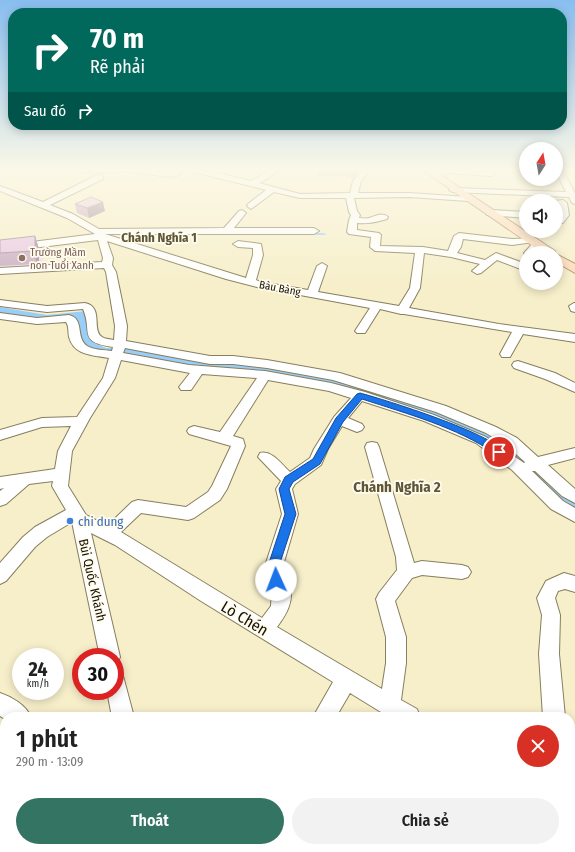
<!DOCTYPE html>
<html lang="vi">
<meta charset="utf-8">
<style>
:root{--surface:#fff;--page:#f2f2f2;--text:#222;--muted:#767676;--accent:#347462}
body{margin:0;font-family:"Fira Sans Condensed",sans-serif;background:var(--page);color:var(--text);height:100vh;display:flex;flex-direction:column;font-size:15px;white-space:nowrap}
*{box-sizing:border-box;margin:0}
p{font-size:13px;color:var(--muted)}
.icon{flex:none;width:22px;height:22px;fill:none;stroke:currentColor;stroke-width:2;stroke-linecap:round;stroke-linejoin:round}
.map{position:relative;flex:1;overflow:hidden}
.details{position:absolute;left:0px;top:712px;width:575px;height:140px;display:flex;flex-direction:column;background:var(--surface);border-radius:16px 16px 0 0;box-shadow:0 2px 10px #0003}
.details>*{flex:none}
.top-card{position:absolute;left:8px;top:8px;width:559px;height:122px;border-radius:16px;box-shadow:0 2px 10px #0003;background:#00695c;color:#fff;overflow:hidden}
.needle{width:26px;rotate:11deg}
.controls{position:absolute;left:519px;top:142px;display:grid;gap:8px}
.controls a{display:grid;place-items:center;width:44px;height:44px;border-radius:50%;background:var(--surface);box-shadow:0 2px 10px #0003;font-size:20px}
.speed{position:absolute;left:12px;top:648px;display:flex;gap:8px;font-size:20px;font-weight:700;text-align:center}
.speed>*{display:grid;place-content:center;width:52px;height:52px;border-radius:50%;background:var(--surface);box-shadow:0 2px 10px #0003;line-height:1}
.speed small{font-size:10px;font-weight:400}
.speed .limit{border:6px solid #d22;background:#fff;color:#111}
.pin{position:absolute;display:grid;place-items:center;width:34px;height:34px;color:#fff;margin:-17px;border:2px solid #fff;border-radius:50%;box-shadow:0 1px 4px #0007}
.me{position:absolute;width:44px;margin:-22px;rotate:358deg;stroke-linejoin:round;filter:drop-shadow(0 0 3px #0008)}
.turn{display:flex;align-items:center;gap:14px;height:84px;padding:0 16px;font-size:18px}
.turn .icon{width:52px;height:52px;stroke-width:2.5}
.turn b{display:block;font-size:28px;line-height:34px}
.then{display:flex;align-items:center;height:38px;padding:0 16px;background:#0003;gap:8px;font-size:15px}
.round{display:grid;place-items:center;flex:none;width:42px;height:42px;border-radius:21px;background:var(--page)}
.overview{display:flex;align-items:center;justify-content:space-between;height:68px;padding:0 16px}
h1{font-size:24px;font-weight:600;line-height:30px}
.primary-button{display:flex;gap:8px;margin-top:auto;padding:8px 16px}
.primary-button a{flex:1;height:46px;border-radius:24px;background:var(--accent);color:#fff;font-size:16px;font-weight:600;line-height:46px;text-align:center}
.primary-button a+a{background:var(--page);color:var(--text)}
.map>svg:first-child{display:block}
</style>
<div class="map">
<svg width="575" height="852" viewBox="0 0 575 852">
<rect width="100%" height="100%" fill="#f7efca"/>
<path fill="#f4dce8" d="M44,244V267L0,271V250Z"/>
<path fill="#99cefb" d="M110,233H323L327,235H184Z
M0,307L47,315L86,311L94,343L106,348H130L214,364L248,365L335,379L440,412L495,434L575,500V512L500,447L368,395L164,362L126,353L94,351L83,348L79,328L76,322L0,315Z"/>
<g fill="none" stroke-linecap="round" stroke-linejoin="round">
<defs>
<path id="minor" d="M0,169H8L0,173Z
M71,169H150L168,172L178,171L182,173C172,182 146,172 133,172C121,171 78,175 71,169Z
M189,169H201L251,181C262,176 266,169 279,169C274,174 266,180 259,183L300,194L350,193L353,181L363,169H371L361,181L358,193H409L468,197L472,199L468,201L409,197L354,198L357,211L360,215L359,218C362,218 367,219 369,218C376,216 382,212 388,217L387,219C375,222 370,224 357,223V230L379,233L381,235L380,246L423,247L448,251L454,236L459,233L512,239L535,238L537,240L535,242H541L543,244L534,253H526V255L524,253L534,242L512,245L463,239L461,247L457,253L485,260L496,253L526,264V271L497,260L481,273L477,274L472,271L480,264L451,257L424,253L420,288L409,308L499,324L575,334V342L523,334L510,357H502L500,354L512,332L404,314H401L380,309L365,333H357L355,331L370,308L257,287L226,279L107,241L113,258L112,265L116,272L122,301L127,326L126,341L210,356H233L267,360L340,373L446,406L496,427L517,438L538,457L575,448V458L548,465L575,489V503L562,496L535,471H532L563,501L575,508V522L551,509L512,470L476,443L424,421L362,401L348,418L362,424L364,427L362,430L357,432L342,426L328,449L321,465L295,484L292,489L298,514L282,569C284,575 288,580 290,586C294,602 286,615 277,627L382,689L386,663V637L376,599L379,593L397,570L396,557L365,447L367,443L372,442L377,443L379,447L414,563L422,561L462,565L468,567L471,572L468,577L462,579L422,575L412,578L395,601L406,637V663L401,700L417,709L420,717H389L350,693L336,717H313L333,682L201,601L115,545L91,533L120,657L117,664H115V657H100L72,522L47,537L35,547L6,581L0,584V563L23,537L35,527L66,510L52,486L53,481L29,484L6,504L0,506V491L4,488L0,489V477L55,469L58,451L71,426L42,427L0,440V430L42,418L77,417L103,378L109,358C94,355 74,356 69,337C68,332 69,326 66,322L37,324L0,319V313L37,318L69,315C85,319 75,337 87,346C93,350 105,350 112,351L113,347C77,342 93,332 83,309L47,312L0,306V300L47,306L85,303C104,307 91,330 102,337C105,339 110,339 114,340L115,326L106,272L104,268L0,274V268L102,262L103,258L98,240L0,252V246L95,234L67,218L0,191V186L43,202L97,175H103V179L50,205L73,214L99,229L224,228L239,211L242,210L246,213L234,228H314L319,231L314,234H105L246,278L253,255V248L238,247L233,244L238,241L261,244L263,255L256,280L261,282L308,290L317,266L322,263L327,266L318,292L399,306L410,288L415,253L375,251L370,247L371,237L349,234L347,232L349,220L351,215L349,212L346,198H300L274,192L251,209L247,206L248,204L266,190L190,171ZM125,348L210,364H233L267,368L333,380L436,412L486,433L507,446L525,462L524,463L486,437L434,415L365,392L331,383L265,371L189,365L123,353ZM121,360L190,373L179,387L181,390H191L202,374L257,378L220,432L194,426L189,428L187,431L189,434L231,446L212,486L208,492L186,507L138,500L132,502L107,526L86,515L68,486L72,451L90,418L115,378ZM268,380L329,391L351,398L334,417L314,449L310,458L290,472C281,464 272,450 260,453L258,457L281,481L276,489L282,514L264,569L267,580L272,589L271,606L262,618L121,532L141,513L188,520L194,518L220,500L227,489L245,446L243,439L233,436Z
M452,169L487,172L491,169L495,171L492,176H489L452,173L434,176L430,174L434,172Z
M556,169H562L575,193V204L572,203L569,197L453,192L449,190L453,188L566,192L556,172Z
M563,200L567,203L569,215L563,223L556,224V218L561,215L559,206H556V201H554Z
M490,210L526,212V218L487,215L486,213L487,211Z
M574,303H575V312L571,311L569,306Z
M518,361L555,373L575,383V392L545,379L514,368L512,365L514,362Z
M564,573L575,576V592L565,589L558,591L555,598L560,615L559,654L565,717H543L539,654L542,615L537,598L546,581Z
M115,669L122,672L134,717H112L107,691H115Z
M0,693C12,697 26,705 31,717H5V719L0,716Z
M570,792L575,794V819L570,817Z
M140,847H164L165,852H141Z
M255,847H279L280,852H256Z"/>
<path id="major" d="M421,169H432L555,251L556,254L575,264V273L556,262V253H543Z"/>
</defs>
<use href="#minor" stroke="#867e5d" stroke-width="2"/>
<use href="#major" stroke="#ad8760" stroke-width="2"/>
<use href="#minor" fill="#fff" fill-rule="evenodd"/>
<use href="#major" fill="#fedcbc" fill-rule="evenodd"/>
</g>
<path fill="#c9aec3" d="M318,169H360L353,178L333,175L332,177L318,176Z
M75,204L105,211L89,218L77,213Z
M35,236L39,249V261H37V264L0,266V240Z"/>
<path fill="#a48d9f" d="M354,169H360L353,178Z
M103,202L105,211L89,218L87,208Z
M35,236L39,249V261H37V264L33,251Z"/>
<path fill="#eacae3" stroke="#a48d9f" d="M91,197L103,202L87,208L75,204Z
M35,236V247L33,248V251L0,253V240Z"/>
<linearGradient id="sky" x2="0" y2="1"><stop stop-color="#88bef0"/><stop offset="0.59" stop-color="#fbf8e7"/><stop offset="1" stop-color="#fbf8e7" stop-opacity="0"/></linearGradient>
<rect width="575" height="288" fill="url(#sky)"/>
<path fill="#1a73e8" stroke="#114b97" d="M360,393C386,400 491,433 504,452L499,455L496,454C456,427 408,414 362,399L343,422L320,464L293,482L289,489L296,514L278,569L282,580L280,583L276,585L272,583L267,569L285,514L279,489L285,477L313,459L336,418L357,394Z"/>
<circle fill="#8d6e63" stroke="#fffbed" stroke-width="1.5" cx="22" cy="258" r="4"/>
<circle fill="#3f7fe0" stroke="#fffbed" stroke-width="1.5" cx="70" cy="521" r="4"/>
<g text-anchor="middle" stroke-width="3.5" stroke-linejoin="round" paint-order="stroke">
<g font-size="11" fill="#785e54" stroke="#fffbed" text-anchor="start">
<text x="30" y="256">Trường Mầm<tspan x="30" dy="13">non Tuổi Xanh</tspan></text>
</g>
<g font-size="11" fill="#161306" stroke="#fffbed">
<text transform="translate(280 288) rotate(11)" y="4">Bàu Bàng</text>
</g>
<g font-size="13" font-weight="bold" fill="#5e5637" stroke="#fffbed">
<text x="159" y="242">Chánh Nghĩa 1</text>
</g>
<g font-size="13" fill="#366cbe" stroke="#fffbed" text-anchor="start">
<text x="78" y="526">chi dung</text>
</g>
<g font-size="13" fill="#161306" stroke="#fffbed">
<text transform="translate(93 580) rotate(77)" y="5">Bùi Quốc Khánh</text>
</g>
<g font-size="15" font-weight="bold" fill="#5e5637" stroke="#fffbed">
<text x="397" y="492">Chánh Nghĩa 2</text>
</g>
<g font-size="16" fill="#161306" stroke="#fffbed">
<text transform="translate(245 618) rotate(31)" y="6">Lò Chén</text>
</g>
</g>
</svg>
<div class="controls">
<a><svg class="needle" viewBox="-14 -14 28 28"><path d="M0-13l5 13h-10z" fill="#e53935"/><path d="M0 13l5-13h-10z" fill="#767676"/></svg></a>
<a><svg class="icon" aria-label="sound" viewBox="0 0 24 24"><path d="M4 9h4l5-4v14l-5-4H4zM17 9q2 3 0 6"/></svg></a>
<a><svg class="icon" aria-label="search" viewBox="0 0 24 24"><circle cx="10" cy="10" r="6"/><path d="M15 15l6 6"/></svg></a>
</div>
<div class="speed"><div>24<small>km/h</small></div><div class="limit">30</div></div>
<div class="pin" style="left:499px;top:452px;background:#d93025"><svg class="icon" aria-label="arrive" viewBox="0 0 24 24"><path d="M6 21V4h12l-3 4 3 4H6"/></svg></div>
<svg class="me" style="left:276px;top:580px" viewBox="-20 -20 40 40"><circle r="19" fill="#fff"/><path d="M0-13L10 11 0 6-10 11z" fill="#1a73e8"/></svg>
<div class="top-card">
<div class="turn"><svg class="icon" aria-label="right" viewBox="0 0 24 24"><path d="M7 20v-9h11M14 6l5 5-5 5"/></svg><div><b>70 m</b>Rẽ phải</div></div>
<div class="then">Sau đó<svg class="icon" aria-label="right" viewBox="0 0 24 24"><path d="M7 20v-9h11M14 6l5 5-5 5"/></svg></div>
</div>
<section class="details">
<div class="overview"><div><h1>1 phút</h1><p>290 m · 13:09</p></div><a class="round" style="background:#d93025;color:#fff"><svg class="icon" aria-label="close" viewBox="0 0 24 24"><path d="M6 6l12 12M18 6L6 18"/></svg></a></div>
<div class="primary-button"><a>Thoát</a><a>Chia sẻ</a></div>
</section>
</div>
